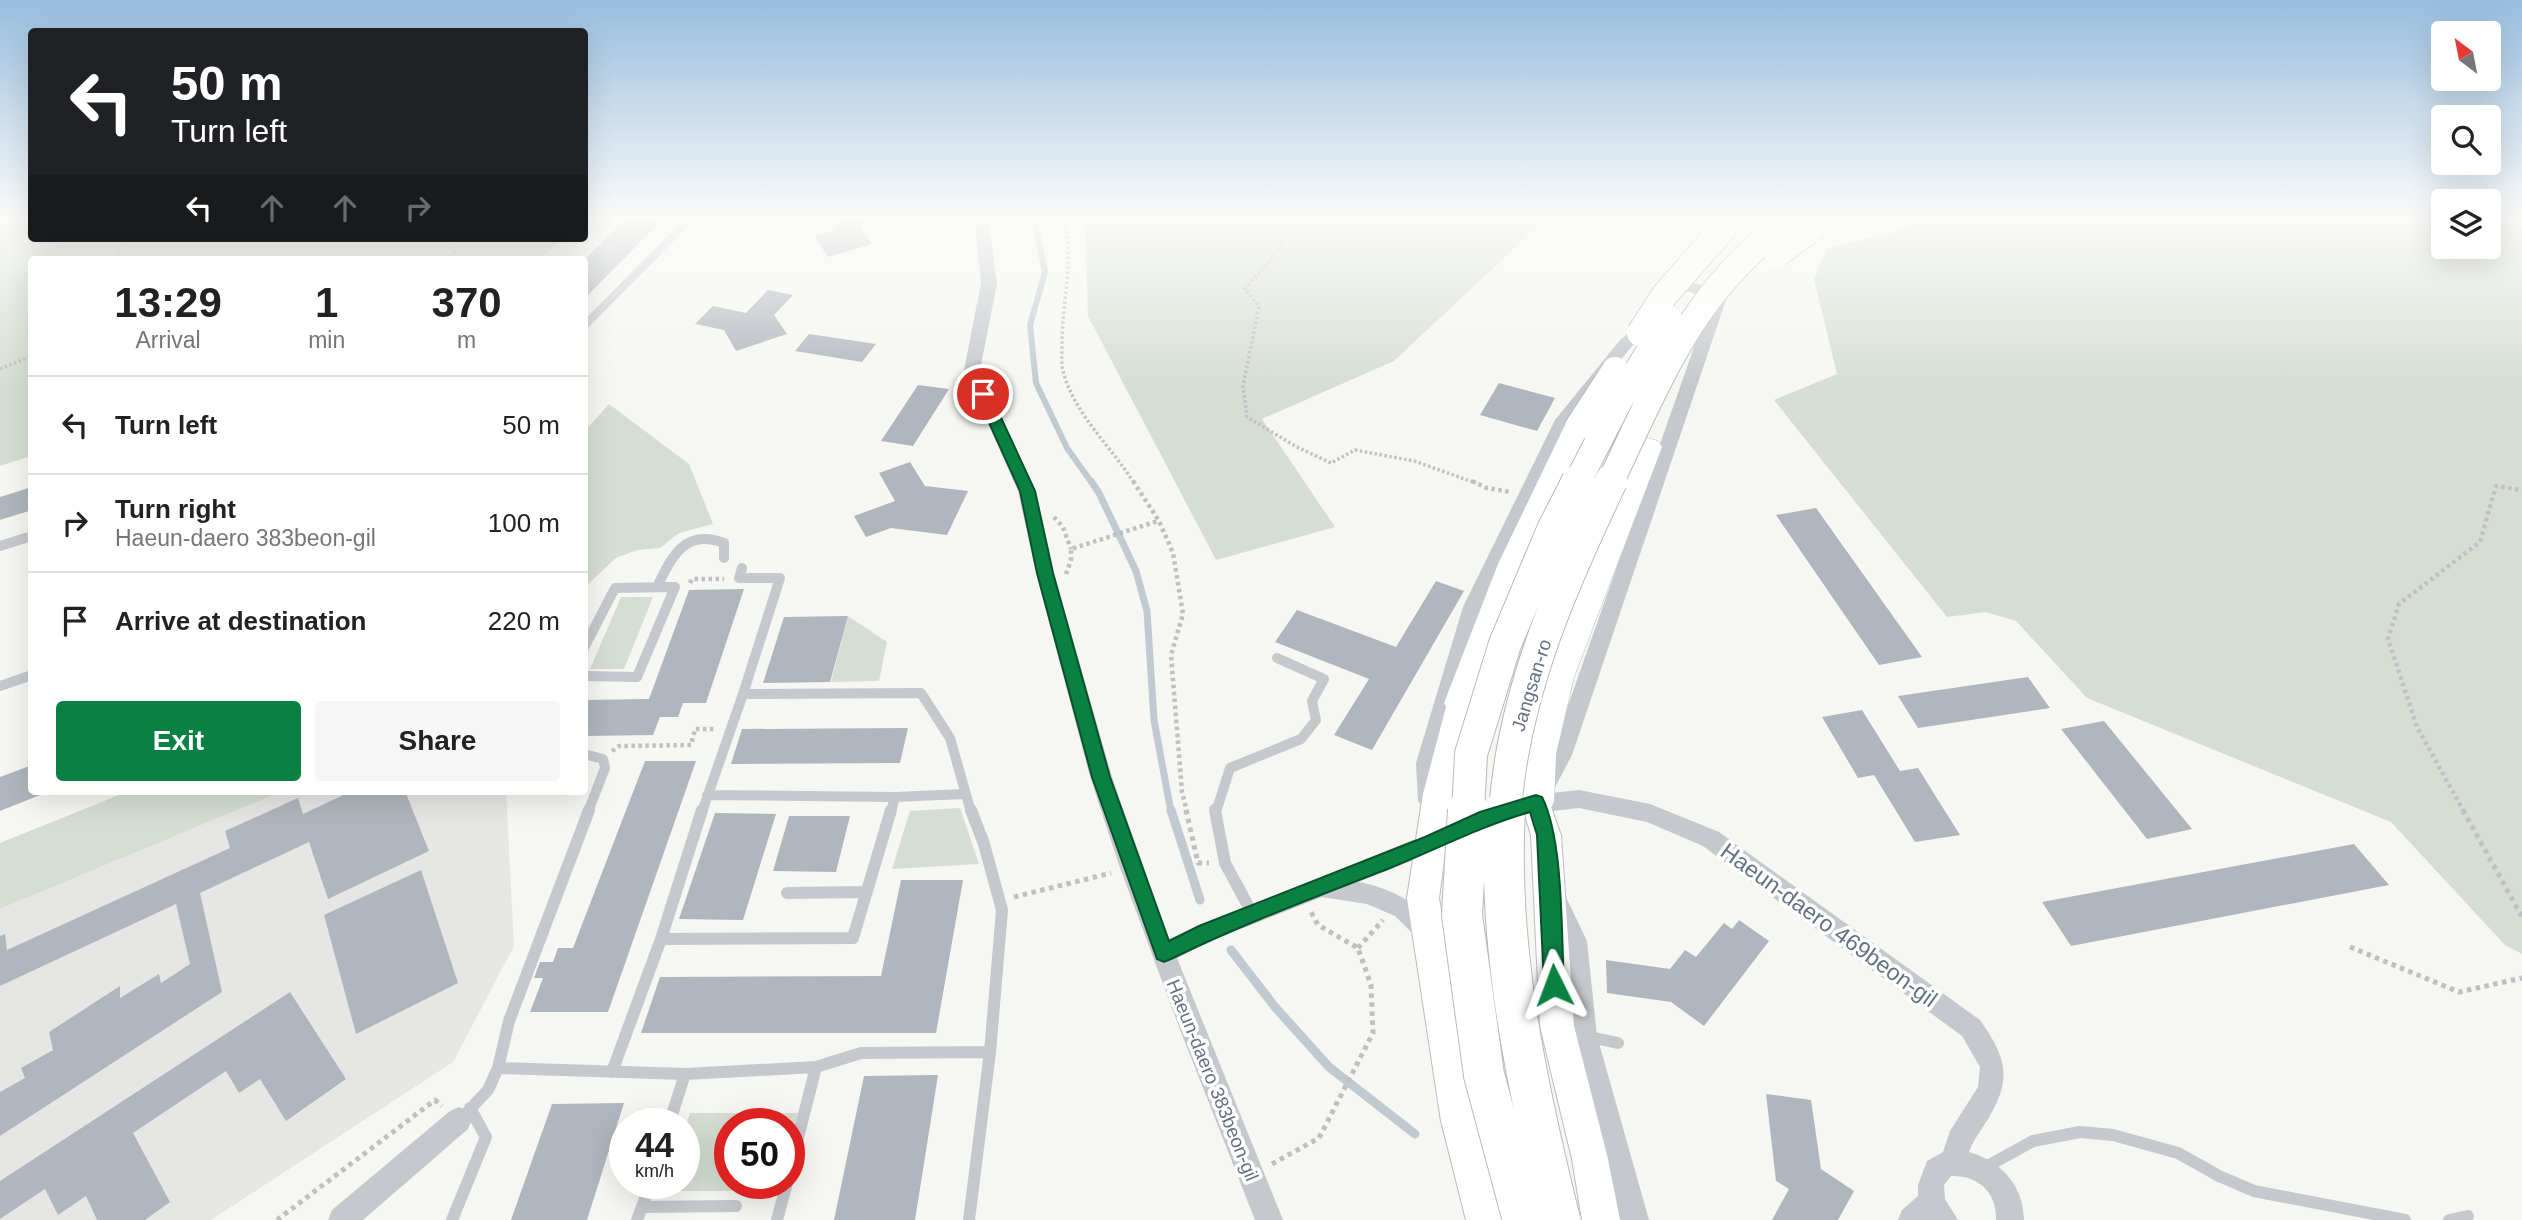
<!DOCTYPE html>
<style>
:root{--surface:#fff;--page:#f6f6f6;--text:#222;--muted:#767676;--line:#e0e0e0;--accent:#0b8043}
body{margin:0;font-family:Arial,sans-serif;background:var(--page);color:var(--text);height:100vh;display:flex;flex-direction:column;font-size:26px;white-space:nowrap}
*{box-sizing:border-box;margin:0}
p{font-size:23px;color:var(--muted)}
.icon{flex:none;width:38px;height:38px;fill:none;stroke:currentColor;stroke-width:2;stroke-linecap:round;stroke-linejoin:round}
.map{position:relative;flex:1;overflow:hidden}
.drawer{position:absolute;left:28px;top:256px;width:560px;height:539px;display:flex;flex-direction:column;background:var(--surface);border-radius:7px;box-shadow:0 7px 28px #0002}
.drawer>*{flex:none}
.top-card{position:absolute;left:28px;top:28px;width:560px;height:214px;border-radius:7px;box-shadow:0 7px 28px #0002;background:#202124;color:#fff;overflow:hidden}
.needle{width:46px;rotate:328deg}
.buttons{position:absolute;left:2431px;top:21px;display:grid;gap:14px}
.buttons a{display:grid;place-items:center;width:70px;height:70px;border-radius:7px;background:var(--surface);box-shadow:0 7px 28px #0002;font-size:35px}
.speed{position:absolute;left:609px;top:1108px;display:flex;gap:14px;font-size:35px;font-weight:700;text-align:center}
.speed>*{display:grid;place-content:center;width:91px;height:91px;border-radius:50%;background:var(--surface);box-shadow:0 7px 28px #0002;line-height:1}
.speed small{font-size:18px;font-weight:400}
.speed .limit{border:10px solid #d22;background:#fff;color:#111}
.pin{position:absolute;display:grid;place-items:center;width:60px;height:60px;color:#fff;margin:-30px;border:4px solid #fff;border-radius:50%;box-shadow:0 2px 7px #0007}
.me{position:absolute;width:77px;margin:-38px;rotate:357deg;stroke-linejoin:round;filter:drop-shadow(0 0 5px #0008)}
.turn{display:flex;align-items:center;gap:24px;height:147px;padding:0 28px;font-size:32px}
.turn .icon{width:91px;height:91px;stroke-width:2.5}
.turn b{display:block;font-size:49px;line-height:60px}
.lanes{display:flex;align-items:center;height:66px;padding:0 28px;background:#0003;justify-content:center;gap:35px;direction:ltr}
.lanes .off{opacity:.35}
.eta{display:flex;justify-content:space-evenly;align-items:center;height:119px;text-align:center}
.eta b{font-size:42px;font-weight:700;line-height:49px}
.action{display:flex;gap:14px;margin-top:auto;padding:14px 28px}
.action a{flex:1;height:80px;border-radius:7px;background:var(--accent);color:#fff;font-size:28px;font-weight:700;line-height:80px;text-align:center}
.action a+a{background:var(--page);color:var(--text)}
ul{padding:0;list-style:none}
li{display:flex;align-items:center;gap:21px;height:98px;padding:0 28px;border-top:2px solid var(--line)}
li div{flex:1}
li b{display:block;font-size:26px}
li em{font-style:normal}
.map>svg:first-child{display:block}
</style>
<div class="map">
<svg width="2522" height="1220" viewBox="0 0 2522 1220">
<rect width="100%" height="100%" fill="#f6f6f2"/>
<path fill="#e6e7e5" d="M283,791H506L514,946L453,1062L211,1220H0V909Z"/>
<path fill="#d6ded3" d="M0,217H31L32,238H563L540,259H32L31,456L0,466Z
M1085,217H1548L1394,361L1262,419L1335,527L1216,560L1088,316Z
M1918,217H2443V247H2488L2489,219L2522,225V954L2505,945L2391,822L2087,698L2016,621L1986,612L1947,617L1774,400L1837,374L1814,279L1827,249L1902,230Z
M609,404L689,464L713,524L679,533L660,548L637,550L616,558L585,587V431Z
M621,597H653L624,669H590Z
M848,616L887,642L879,681L831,682Z
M129,791H283L0,909V843Z
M960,808L979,864L892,869L910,811Z
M690,1113H798L789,1149V1124H730V1183H781L780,1191H667L670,1183H684V1132Z"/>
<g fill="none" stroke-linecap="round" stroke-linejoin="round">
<path stroke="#c1cad0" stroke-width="6" d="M1034,217L1045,272L1030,325L1036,383L1067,448L1092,483"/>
<path stroke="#c1cad0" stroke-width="7" d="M1091,481L1099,493L1136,571L1147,611L1154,720L1171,812"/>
<path stroke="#c1cad0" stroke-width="9" d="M1171,810L1200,900
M1231,950L1275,1007L1329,1067L1415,1134"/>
</g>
<path fill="#b0b6bd" d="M628,217H665L584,299V260Z
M844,217H869L860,228L872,244L828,257L814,236L833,230Z
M768,290L793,295L774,315L787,334L736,351L724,330L695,324L713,306L746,313Z
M809,334L876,344L862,362L795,351Z
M1499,383L1555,398L1537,431L1480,415Z
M918,385L949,389L913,446L881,441Z
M910,462L925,486L968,491L947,535L891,528L866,537L854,516L895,501L879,473Z
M32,487V510L0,520V497Z
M1816,508L1922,657L1879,665L1776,515Z
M1436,581L1464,591L1372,750L1334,735L1369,679L1275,642L1297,610L1396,647Z
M744,589L706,703H683L678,717H660L653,735L584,736V700L649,699L689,590Z
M848,616L830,682L763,683L784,617Z
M2028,677L2050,708L1918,728L1898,696Z
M1862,710L1900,771L1918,768L1960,835L1915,842L1874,775L1858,778L1822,717Z
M2104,721L2192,829L2147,839L2061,729Z
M908,728L900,763L731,764L742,729Z
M645,761H696L608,1012H530L543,978H534L540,962H553L558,948H573Z
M32,765V791H50L0,811V777Z
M352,791H405L429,851L328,899L309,842L200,893L222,992L0,1136V1092L25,1078L21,1068L53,1050L49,1032L120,986V998L159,974L161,983L190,964L176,904L0,986V936L5,934L7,950L230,848L225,831L298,798L303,814Z
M715,813L776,814L743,920L679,919Z
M789,816H850L836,872L773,871Z
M2354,844L2389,885L2071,946L2042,902Z
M421,870L458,983L356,1034L324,915Z
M901,880H963L936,1033H641L660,977L881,976Z
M1739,920L1769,941L1704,1026L1671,1002L1607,993L1606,960L1670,969L1685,950L1696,957L1724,923L1732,929Z
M290,992L346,1079L286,1121L260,1079L239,1093L226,1071L133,1133L170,1202L145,1220H97L86,1196L58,1215L45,1189L0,1219V1181Z
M938,1075L915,1220H834L864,1076Z
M1766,1094L1811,1100L1821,1169L1854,1191L1838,1220H1772L1789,1189L1776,1181Z
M624,1103L587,1220H511L552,1104Z"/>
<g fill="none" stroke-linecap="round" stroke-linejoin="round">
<defs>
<path id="secondary" d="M1461,692L1471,695L1475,703L1453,794L1439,898L1477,1121L1504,1220H1466L1441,1121L1407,898L1423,794L1447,703L1451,695Z
M1536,790L1546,793L1561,835L1574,1026L1608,1159L1620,1220H1582L1572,1159L1540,1026L1531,835L1521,802L1526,793Z"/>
<path id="trunk" d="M1578,418L1588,421L1592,427L1528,564L1478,703L1473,712L1461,716L1449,712L1444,703L1498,564L1564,427L1568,421Z
M1648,438L1658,441L1662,447L1574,677L1556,754L1554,802L1549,812L1536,817L1523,812C1495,757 1608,512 1634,447L1638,441Z"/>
</defs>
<use href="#secondary" stroke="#babdc2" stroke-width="2"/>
<use href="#trunk" stroke="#b7babe" stroke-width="1"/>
<path stroke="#bfc0c3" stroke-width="3.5" stroke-dasharray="2.5 2.5" stroke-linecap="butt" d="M1063,217C1075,258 1062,302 1062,344C1062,353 1061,363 1063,371C1074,414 1111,446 1134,483
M1291,217L1283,245L1245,289L1259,307L1243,386L1247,417L1295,446L1331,463L1355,450L1414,461L1476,483
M446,238L458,259
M115,259L121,245L130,238
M0,369L32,356"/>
<path stroke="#bfc0c3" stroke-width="4.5" stroke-dasharray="3.5 3.5" stroke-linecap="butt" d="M1133,481L1159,521L1173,553L1183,614L1171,655L1182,792L1187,812
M1472,481L1487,488L1511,492
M1054,517L1063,527L1071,549
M1066,574L1071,560V549L1158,521
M690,583L692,579H724
M612,751L619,746L691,745L695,729H716
M2464,812L2417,727L2388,639L2399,604L2480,542L2496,486L2522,490"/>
<path stroke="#bfc0c3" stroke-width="5" stroke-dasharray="4.5 4.5" stroke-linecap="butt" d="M1186,810L1198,863H1209
M2463,810L2522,917
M1014,897L1111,873
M2350,947L2459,992L2522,978
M1358,948L1383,920
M1272,1164L1319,1138L1373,1033L1371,985L1358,948L1318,925L1311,912
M277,1220L435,1100L442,1106"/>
<path stroke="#c5c8cc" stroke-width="8" d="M584,326L692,217"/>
<path stroke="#c5c8cc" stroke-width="10" d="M0,546L32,536
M742,568L739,578H780L743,694L921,693L950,738L971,812
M657,587C672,556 685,528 724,543V558
M584,648L615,588L675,587L637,677L584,676
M0,686L32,675
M584,754L603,759L605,768L588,812
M707,795L895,797L964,794
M702,812L743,694
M891,812L895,797
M1216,812L1230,768L1301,739L1316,720L1312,701L1324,679L1277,658"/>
<path stroke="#c5c8cc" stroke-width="12" d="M702,810L661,939L853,938L891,810
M1215,810L1225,863L1253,915
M787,893L866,892
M1585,1036L1618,1043
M816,1067L861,1053L990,1052
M498,1068L509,1021L589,810
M612,1072L661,939
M460,1120L488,1090L498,1068L685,1074L816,1067L789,1173
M669,1124L685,1074
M1984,1168L2033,1141L2080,1132L2113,1135L2178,1153L2219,1176L2254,1191L2405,1220
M643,1207L736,1206
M452,1220L486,1137L470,1108
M637,1220L651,1183
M777,1220L787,1183
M969,1220L990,1052L1002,910L984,844L971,810
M2449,1220L2468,1216"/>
<path fill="#c5c8cc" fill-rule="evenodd" d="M974,217H988L997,283L980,370L1036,491L1054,573L1112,777L1169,939L1430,833L1438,831L1446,833L1449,840L1446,847L1358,882C1388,887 1425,904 1439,933L1435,940L1427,943L1419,940L1395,916L1367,904L1322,897L1213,940L1177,958L1283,1220H1255L1179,1027L1120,868L1090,777L1036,573L1018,491L964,370L981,283Z
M1689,282L1725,291L1728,294L1572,755L1552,793L1579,790L1650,804L1719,832L1980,1020C2006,1057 2013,1078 1988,1119C1982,1129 1973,1140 1969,1152C2002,1162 2023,1185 2024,1220H1996C1997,1193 1979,1175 1951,1176L1944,1185L1945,1199L1958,1220H1898L1902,1210L1918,1196V1185L1927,1161L1943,1152L1950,1131L1978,1087L1980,1067L1962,1036L1703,846L1647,822L1579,808L1528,814L1520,811L1517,805L1520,799L1535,795L1532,789L1551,754L1711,299L1684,290L1681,287L1684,284Z
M1649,318L1657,323L1654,326L1632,346L1571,422L1483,607L1438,763L1440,800L1437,806L1429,809L1421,806L1418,800L1416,763L1463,607L1555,420L1620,340L1644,320Z
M1556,890L1564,893L1587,941L1597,1036L1649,1220H1621L1573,1036L1563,941L1544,900L1548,893Z
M459,1107L468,1111L472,1120L468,1129L363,1220H328L332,1210L450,1111Z"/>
<use href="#secondary" fill="#fff" fill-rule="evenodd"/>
<use href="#trunk" fill="#fff" fill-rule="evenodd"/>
<defs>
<path id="trunk-bridge-far2" d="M1777,254L1827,217
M1640,333L1664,296L1733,217
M1578,427L1615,370
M1577,483L1619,401L1669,319
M1610,483C1646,408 1678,327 1736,267C1753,248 1772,233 1792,217"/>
<path id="trunk-bridge-far1" d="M1468,812L1471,754L1505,644L1553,530L1578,481
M1505,812C1513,694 1561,586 1611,481"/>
<path id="trunk-bridge" d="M1468,810L1462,915L1484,1075L1523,1220
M1505,810C1497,948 1527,1087 1560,1220"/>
</defs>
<use href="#trunk-bridge-far2" stroke="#b7babe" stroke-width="28" stroke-linecap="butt"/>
<use href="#trunk-bridge-far1" stroke="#b7babe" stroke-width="34" stroke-linecap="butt"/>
<use href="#trunk-bridge" stroke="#b7babe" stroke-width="42" stroke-linecap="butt"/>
<use href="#trunk-bridge-far2" stroke="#fff" stroke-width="26"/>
<use href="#trunk-bridge-far1" stroke="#fff" stroke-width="32"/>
<use href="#trunk-bridge" stroke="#fff" stroke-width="40"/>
</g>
<linearGradient id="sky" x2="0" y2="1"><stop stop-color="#98bdde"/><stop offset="0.56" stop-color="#fbfbf9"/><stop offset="1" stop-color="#fbfbf9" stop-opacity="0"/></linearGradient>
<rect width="2522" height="388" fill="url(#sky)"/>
<path fill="#0b8043" stroke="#07532c" stroke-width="2" d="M983,390L990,394L1035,491L1053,573L1110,777L1169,941L1199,926L1425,837L1480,812L1536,795L1542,797C1564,841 1561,934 1564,985L1561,991L1554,994L1547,991L1544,985L1537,835L1530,812C1481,826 1437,849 1390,868C1316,897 1242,924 1171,959L1164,962L1157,959L1092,777L1037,573L1020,491L976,394Z"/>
<g text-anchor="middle" stroke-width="7" stroke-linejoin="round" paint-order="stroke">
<g font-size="19" fill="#637285" stroke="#fff">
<text transform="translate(1531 685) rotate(-73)" y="7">Jangsan-ro</text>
<text transform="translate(1213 1080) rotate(68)" y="7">Haeun-daero 383beon-gil</text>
</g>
<g font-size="23" fill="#637285" stroke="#fff">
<text transform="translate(1829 925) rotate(36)" y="8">Haeun-daero 469beon-gil</text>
</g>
</g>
</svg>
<div class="buttons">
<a><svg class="needle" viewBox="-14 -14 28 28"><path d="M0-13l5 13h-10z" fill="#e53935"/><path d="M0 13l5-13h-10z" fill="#767676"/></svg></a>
<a><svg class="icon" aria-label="search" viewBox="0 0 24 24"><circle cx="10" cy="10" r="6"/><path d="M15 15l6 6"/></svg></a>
<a><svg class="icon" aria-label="layers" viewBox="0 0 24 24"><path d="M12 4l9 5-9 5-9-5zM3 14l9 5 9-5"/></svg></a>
</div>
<div class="speed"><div>44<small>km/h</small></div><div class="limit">50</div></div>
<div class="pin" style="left:983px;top:394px;background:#d93025"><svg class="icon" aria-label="arrive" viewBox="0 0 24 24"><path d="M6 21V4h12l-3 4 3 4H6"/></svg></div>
<svg class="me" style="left:1554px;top:985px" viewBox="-20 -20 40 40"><path d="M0-17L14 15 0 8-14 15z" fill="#0b8043" stroke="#fff" stroke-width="4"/></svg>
<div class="top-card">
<div class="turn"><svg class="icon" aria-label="left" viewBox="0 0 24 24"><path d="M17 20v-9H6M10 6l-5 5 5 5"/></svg><div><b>50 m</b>Turn left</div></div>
<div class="lanes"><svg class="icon" aria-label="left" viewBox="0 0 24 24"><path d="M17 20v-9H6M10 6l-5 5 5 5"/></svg><svg class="icon off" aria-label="ahead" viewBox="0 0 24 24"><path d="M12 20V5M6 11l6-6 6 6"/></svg><svg class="icon off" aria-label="ahead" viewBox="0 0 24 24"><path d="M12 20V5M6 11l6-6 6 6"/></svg><svg class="icon off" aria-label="right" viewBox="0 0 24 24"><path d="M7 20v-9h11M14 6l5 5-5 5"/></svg></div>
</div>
<section class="drawer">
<div class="eta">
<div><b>13:29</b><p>Arrival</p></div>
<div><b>1</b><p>min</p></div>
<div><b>370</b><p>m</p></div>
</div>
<ul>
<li><svg class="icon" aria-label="left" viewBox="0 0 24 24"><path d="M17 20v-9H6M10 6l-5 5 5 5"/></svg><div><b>Turn left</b></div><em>50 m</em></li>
<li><svg class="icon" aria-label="right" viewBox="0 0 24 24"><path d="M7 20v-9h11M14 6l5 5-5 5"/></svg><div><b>Turn right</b><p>Haeun-daero 383beon-gil</p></div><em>100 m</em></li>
<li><svg class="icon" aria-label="arrive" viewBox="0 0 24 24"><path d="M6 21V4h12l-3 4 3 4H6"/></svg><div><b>Arrive at destination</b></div><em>220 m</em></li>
</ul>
<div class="action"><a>Exit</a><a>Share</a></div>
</section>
</div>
